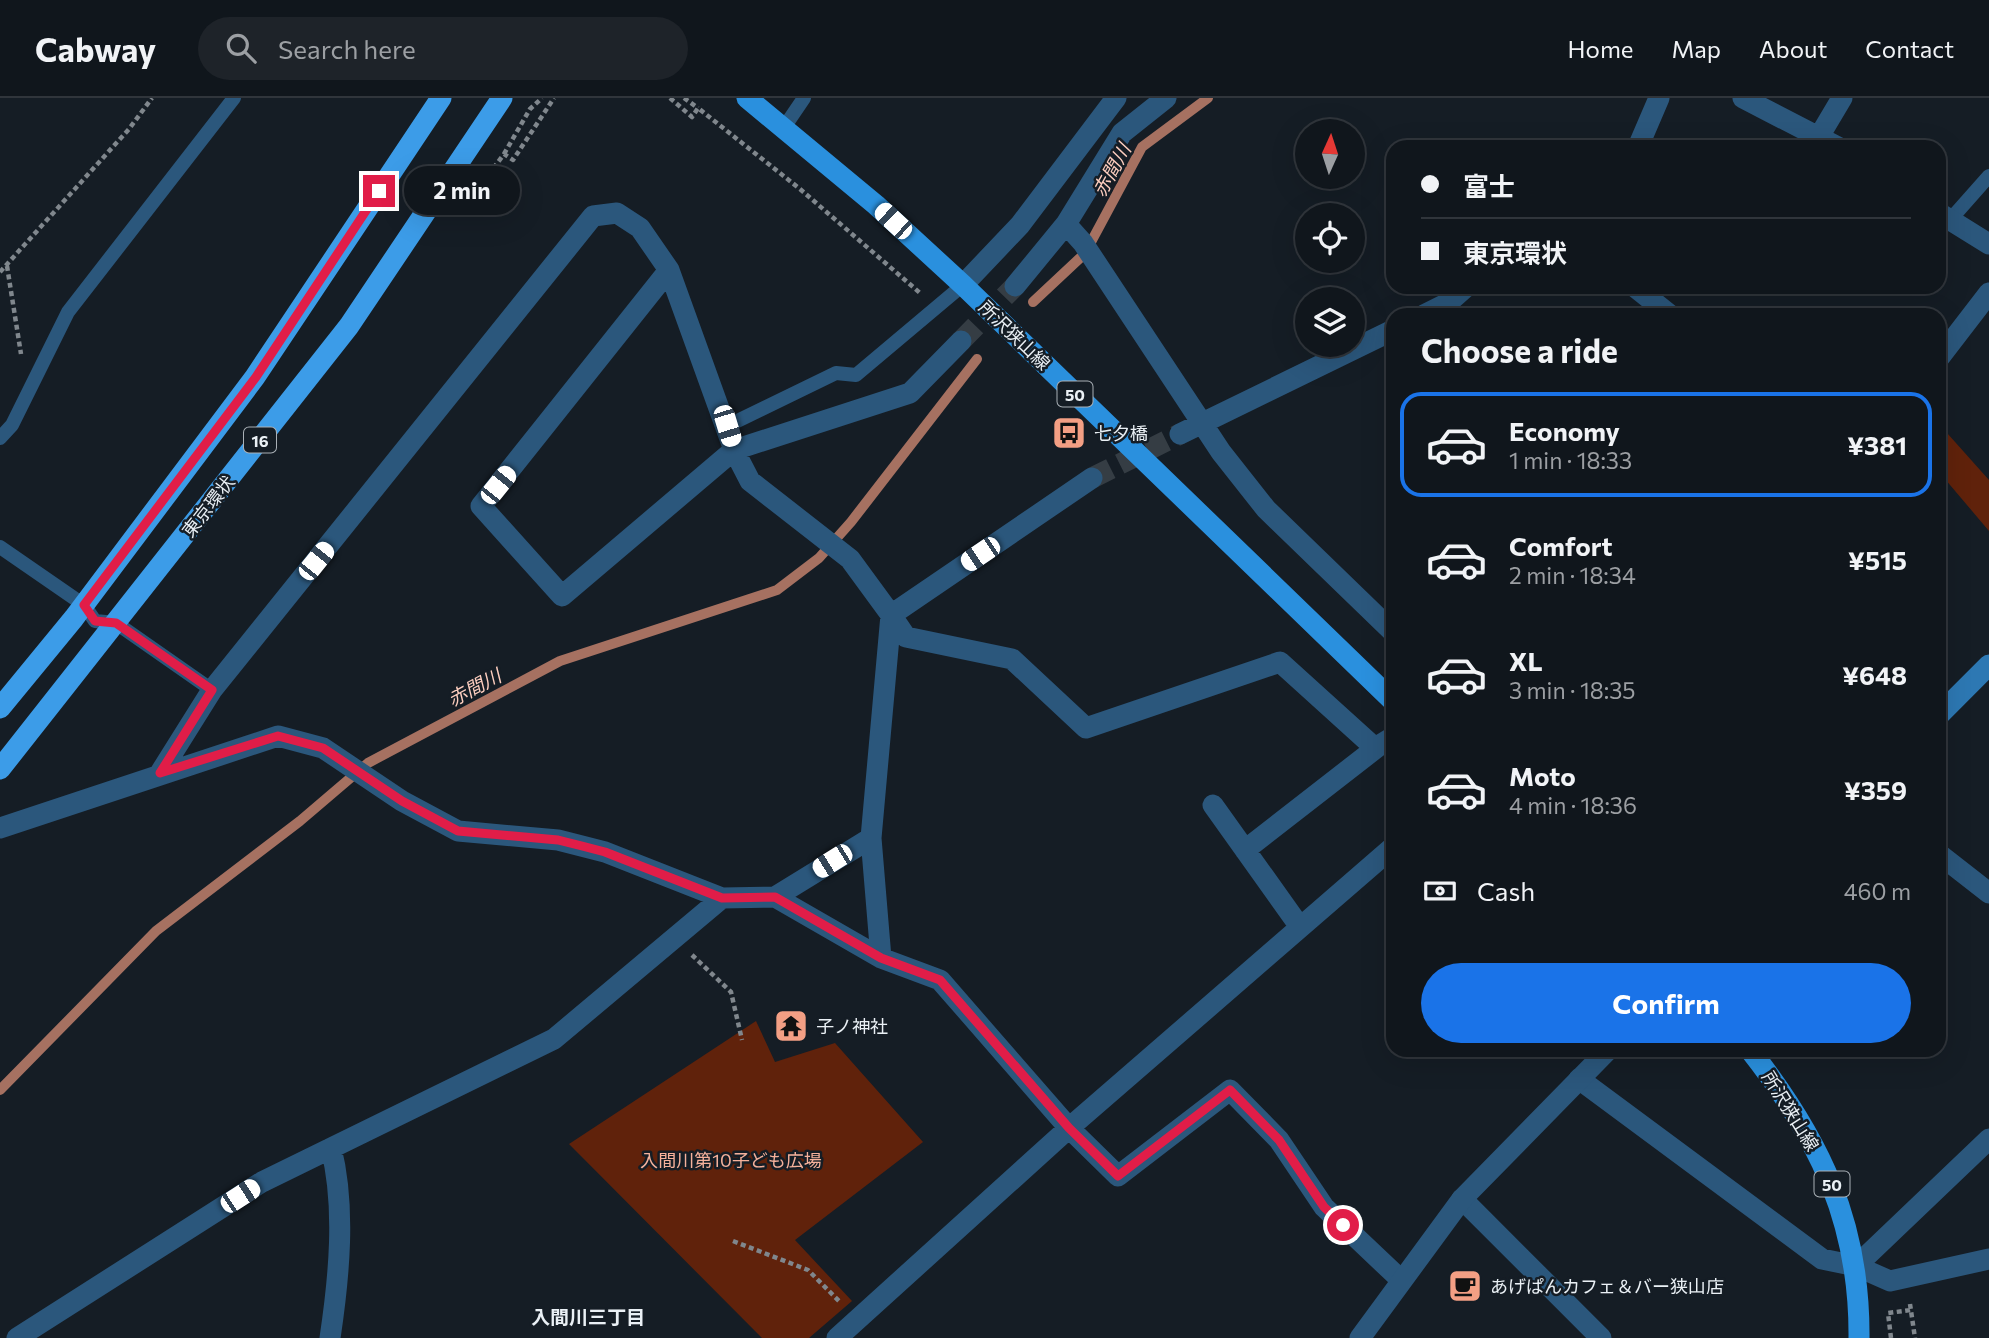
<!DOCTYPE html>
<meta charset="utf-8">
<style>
body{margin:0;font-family:Commissioner,"Noto Sans JP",sans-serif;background:#1e2329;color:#f1f3f6;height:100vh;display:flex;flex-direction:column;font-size:26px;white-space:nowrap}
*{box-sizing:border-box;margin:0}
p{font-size:23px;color:#9c9fa3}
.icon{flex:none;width:38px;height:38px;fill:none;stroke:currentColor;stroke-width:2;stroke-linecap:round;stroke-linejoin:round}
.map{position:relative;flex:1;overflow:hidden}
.details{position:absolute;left:1386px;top:210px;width:560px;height:749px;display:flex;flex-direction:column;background:#10161c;border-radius:21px;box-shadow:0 7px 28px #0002,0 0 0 2px #30353b}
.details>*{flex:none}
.guide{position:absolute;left:1386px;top:42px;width:560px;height:154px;border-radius:21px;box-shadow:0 7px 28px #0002,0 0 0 2px #30353b;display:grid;align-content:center;height:154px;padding:0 35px;background:#10161c}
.needle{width:46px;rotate:3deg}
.controls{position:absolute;left:1295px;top:21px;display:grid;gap:14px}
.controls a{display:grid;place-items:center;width:70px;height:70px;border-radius:50%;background:#10161c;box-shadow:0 7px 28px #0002,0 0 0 2px #30353b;font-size:35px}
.end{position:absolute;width:32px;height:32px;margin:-16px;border:9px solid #e11d48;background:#fff;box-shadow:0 0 0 4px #fff}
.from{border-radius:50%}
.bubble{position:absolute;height:49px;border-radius:24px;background:#10161c;box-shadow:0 7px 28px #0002,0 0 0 2px #30353b;font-size:23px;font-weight:700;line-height:49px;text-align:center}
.car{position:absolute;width:21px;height:42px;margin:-21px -10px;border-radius:9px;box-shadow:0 0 5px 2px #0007;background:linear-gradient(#fff 24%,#345 0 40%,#fff 0 76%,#345 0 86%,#fff 0)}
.guide b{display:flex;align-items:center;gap:24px;height:66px;font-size:26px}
.guide b+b{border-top:2px solid #30353b}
.guide i{width:18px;height:18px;background:#f1f3f6}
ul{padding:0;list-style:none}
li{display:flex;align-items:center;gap:21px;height:105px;margin:0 14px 10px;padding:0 21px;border:4px solid transparent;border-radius:21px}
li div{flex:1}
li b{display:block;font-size:26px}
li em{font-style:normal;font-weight:700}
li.selected{border-color:#1a73e8}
li>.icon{width:63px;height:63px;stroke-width:1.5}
h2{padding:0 35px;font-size:32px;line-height:84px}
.pay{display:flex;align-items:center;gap:18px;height:77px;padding:0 35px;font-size:26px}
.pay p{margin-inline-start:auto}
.action{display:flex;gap:14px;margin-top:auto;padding:14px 35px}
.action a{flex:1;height:80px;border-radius:42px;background:#1a73e8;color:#fff;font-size:28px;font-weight:700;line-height:80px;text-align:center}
header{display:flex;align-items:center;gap:42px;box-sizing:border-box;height:98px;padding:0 35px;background:#10161c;border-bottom:2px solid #30353b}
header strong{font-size:33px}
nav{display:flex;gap:38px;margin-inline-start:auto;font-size:24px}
.search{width:490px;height:63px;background:#1e2329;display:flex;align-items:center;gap:18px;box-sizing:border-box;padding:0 24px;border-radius:38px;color:#9c9fa3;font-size:26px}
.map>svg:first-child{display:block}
</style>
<header>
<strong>Cabway</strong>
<div class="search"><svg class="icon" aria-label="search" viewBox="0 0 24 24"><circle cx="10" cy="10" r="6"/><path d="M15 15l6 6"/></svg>Search here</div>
<nav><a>Home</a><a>Map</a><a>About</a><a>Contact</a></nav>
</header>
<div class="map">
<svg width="1989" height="1240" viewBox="0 0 1989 1240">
<rect width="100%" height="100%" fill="#151d25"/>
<!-- green -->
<path fill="#60220b" d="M1939 326 1989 382V433L1939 374Z
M756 923 775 964 835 945 923 1044 795 1142 852 1203 809 1240H762L569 1046Z"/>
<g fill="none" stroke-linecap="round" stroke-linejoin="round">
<!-- stream -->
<path stroke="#a67161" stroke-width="10" d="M1090 146 1142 49 1208 0
M1033 204 1080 160
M0 992 156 833 300 723 368 665 560 563 777 492 819 460 851 424 977 261"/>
<!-- minor-tunnel -->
<path stroke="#353d44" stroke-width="21" stroke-dasharray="21 10" stroke-linecap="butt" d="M961 243 1015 188
M1092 380 1180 336"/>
<!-- path -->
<path stroke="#80878d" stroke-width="4.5" stroke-dasharray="5 3.5" stroke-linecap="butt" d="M670 0 692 19 698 10 800 91 920 195
M684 0 698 10
M504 56 530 11 542 0
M463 111 504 56 513 62 554 0
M7 168 21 256
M0 174 129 31 152 0
M692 857 731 894 742 942
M733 1143 808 1172 840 1204
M1910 1206 1915 1240
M1891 1240 1888 1215 1911 1212"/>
<!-- service -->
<path stroke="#2b577c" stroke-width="14" d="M785 28 804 0
M1950 122 1989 78
M727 328 836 275 856 277 963 187
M0 340 12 327 68 214 234 0
M0 449 84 507 95 523 116 525 212 592"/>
<!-- minor -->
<path stroke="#2b577c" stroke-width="21" d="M1743 0 1838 49
M1820 37 1842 0
M1638 49 1659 0
M1939 115 1989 146
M1066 126 1083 145 1221 354 1266 411 1393 534
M669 172 481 408 562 498 734 352 910 295 961 243
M1015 188 1066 126 1122 35 1166 0
M1635 189 1670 217
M1424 217 1448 205 1466 189
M1939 260 1989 195
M1180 336 1393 232
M1092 380 891 517 906 539 1012 561 1086 630 1280 564 1375 650 1393 639
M160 675 212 592 593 118 617 115 640 130 669 172 734 352 750 383 850 461 891 517 871 740 881 860
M1213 707 1300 829
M0 730 278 638 323 650 402 703 458 733 558 742 605 754 722 800 775 799 871 740
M1245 752 1380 647
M1939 756 1989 795
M775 799 881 860 940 882 1069 1030 1118 1078 1230 992 1279 1042 1324 1109 1401 1182
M1579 981 1822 1161 1856 1168 1890 1183 1989 1161
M1462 1101 1601 1240
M1856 1168 1989 1041
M17 1240 262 1084 554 941 722 800
M330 1240C339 1180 346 1109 331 1050
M837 1240 1069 1030 1393 749"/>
<!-- tertiary -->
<path stroke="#2b577c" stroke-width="21" d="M963 187 1020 127 1116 0
M1360 1240 1462 1101 1608 952"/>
<!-- secondary -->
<path stroke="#2d78b3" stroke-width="21" d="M1939 617 1989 567"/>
<!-- primary -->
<path stroke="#2a90de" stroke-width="21" d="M747 0 876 107 963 187 1393 603
M1750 952C1820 1041 1860 1125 1859 1240"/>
<!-- trunk -->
<path stroke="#3c9ce8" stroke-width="21" d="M0 610 74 520 255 279 441 0
M0 671 349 228 502 0"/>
</g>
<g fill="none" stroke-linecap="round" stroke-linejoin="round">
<!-- route -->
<path stroke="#e11d48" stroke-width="9" d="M379 93 256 279 84 507 95 523 116 525 212 592 160 675 278 638 323 650 402 703 458 733 558 742 582 748 605 754 722 800 775 799 881 860 940 882 1069 1030 1118 1078 1230 992 1279 1042 1324 1109 1343 1127"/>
</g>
<!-- icons -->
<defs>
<symbol id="bus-square" viewBox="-11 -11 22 22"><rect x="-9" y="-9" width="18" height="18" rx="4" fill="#f39f84" stroke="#151d25"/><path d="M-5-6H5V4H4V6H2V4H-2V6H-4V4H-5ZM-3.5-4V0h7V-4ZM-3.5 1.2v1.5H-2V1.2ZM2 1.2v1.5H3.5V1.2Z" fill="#111"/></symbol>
<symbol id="temple-square" viewBox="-11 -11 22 22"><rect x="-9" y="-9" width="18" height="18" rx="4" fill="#f39f84" stroke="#151d25"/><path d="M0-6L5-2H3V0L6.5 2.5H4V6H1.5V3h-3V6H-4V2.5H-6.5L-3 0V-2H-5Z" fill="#111"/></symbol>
<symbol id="cafe-square" viewBox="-11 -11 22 22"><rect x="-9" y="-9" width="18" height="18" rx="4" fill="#f39f84" stroke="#151d25"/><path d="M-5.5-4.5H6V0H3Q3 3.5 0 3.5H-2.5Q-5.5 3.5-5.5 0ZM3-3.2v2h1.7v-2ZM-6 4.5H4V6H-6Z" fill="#111"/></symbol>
</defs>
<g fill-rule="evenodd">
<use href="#bus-square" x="1050" y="316" width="38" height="38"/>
<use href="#temple-square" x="772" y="909" width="38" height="38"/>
<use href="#cafe-square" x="1446" y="1169" width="38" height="38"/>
</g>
<g text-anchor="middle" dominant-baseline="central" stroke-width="5" stroke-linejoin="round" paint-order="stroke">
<!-- shield labels -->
<g fill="#151d25" stroke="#aab1b7" stroke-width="2">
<rect x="1057.5" y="283.5" width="35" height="25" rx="5"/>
<rect x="244" y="329.5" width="32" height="25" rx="5"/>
<rect x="1814.5" y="1073.5" width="35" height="25" rx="5"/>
</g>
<g font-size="16" font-weight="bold" fill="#eaf0f5">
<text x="1075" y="296">50</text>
<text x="260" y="342">16</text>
<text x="1832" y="1086">50</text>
</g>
<!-- street labels -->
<g font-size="18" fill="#eaf0f5" stroke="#151d25">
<text transform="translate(1015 237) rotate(44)">所沢狭山線</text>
<text transform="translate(208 408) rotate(-52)">東京環状</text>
<text transform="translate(1791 1013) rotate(58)">所沢狭山線</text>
</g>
<!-- poi labels -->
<g font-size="18" fill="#eaf0f5" stroke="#151d25" text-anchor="start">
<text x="1094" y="335">七夕橋</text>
<text x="816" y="928">子ノ神社</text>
<text x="1490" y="1188">あげぱんカフェ＆バー狭山店</text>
</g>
<!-- park labels -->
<g font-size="18" fill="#f5b19b" stroke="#151d25">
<text x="731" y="1062">入間川第10子ども広場</text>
</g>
<!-- water labels -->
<g font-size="19" font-style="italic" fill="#fdcebf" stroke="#151d25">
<text transform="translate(1111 72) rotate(-61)">赤間川</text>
<text transform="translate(474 589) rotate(-28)">赤間川</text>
</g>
<!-- neighbourhood labels -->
<g font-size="19" font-weight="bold" fill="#eaf0f5" stroke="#151d25">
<text x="588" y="1218">入間川三丁目</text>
</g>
</g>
</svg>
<div class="controls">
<a><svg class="needle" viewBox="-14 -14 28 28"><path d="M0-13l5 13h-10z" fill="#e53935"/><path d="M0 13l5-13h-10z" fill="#9c9fa3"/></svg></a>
<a><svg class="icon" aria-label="locate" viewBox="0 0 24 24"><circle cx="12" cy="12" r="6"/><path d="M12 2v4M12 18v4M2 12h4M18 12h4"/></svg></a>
<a><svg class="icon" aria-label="layers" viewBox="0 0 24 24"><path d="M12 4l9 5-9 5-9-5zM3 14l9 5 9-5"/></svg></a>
</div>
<i class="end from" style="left:1343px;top:1127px"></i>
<i class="end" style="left:379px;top:93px"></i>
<div class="bubble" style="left:404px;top:68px;width:116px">2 min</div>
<i class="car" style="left:893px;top:123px;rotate:313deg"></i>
<i class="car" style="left:727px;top:328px;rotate:163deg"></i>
<i class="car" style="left:498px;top:387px;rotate:39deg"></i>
<i class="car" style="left:980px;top:456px;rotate:236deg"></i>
<i class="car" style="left:316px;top:463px;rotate:39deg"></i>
<i class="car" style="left:832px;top:763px;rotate:238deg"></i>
<i class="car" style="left:240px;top:1098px;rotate:57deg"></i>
<div class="guide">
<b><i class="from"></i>富士</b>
<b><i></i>東京環状</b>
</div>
<section class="details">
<h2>Choose a ride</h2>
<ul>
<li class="selected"><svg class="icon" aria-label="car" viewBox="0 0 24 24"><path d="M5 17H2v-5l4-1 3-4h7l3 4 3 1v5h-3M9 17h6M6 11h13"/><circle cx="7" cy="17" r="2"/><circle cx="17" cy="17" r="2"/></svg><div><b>Economy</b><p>1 min · 18:33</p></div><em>¥381</em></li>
<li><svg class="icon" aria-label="car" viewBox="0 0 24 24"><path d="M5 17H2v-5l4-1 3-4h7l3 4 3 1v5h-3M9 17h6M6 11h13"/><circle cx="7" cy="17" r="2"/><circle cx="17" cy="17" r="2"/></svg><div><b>Comfort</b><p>2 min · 18:34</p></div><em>¥515</em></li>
<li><svg class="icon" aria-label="car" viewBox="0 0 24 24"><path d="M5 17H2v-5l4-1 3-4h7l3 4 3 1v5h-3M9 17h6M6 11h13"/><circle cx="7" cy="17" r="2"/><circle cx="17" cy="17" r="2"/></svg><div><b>XL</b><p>3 min · 18:35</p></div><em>¥648</em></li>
<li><svg class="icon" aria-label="car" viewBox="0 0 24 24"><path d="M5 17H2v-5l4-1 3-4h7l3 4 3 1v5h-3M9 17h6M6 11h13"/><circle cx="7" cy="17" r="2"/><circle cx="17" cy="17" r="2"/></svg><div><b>Moto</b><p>4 min · 18:36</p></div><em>¥359</em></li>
</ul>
<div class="pay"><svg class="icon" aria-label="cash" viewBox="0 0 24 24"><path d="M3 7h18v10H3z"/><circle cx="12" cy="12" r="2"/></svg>Cash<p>460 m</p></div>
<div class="action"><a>Confirm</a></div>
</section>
</div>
